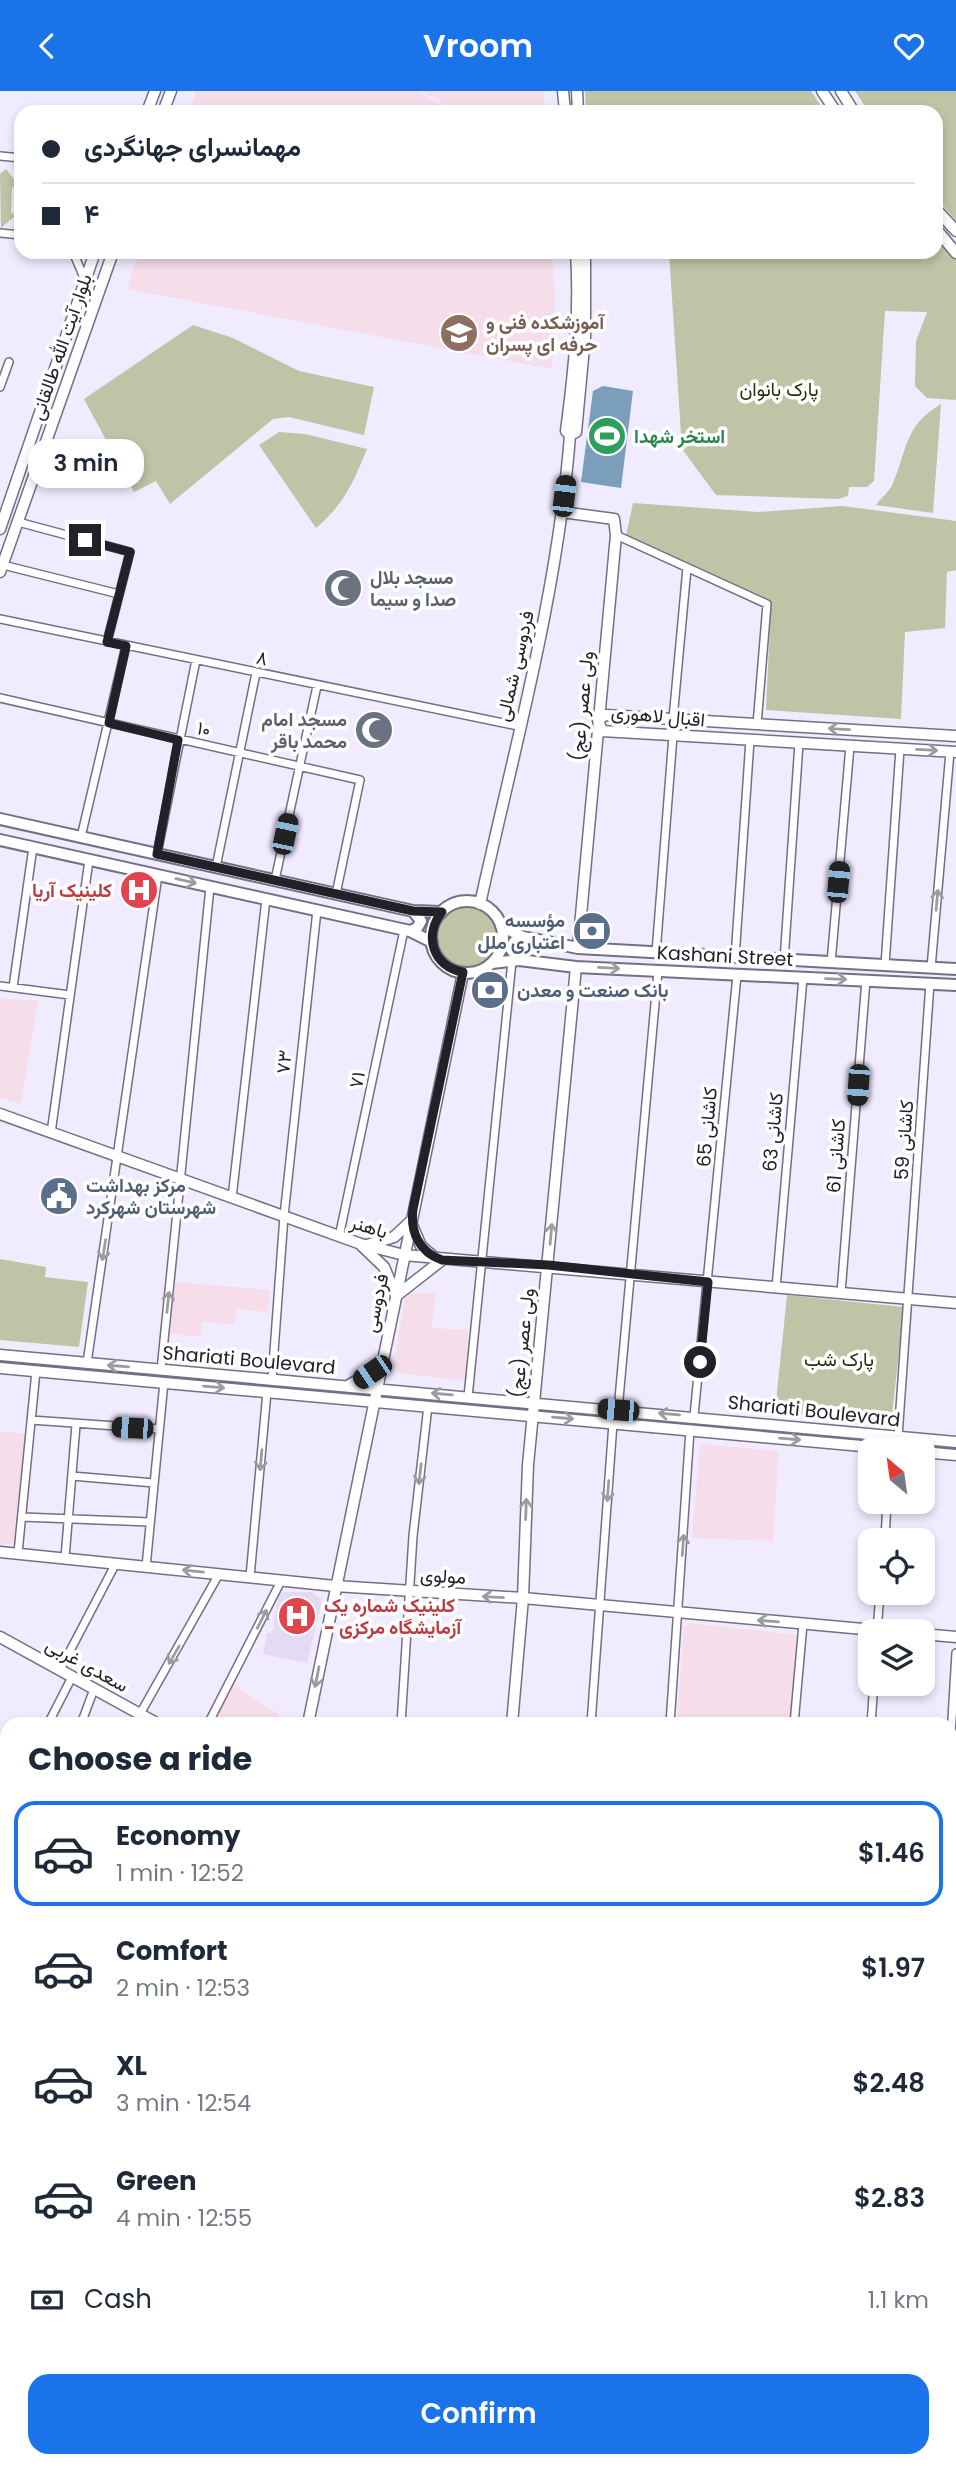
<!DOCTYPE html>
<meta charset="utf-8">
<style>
body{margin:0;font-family:Poppins,Vazirmatn,sans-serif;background:#f2f2f3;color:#1f2937;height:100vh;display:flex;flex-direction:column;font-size:26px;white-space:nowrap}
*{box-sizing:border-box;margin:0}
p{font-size:23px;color:#747a83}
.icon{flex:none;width:38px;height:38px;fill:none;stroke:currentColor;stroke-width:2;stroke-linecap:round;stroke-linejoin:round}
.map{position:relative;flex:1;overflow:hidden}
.panel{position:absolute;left:0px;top:1626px;width:957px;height:751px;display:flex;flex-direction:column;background:#fff;border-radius:21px 21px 0 0;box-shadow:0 4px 10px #0003}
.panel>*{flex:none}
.banner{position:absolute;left:14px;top:14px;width:929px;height:154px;border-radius:21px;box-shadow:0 4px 10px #0003;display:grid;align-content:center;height:154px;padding:0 28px;background:#fff}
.needle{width:46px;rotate:331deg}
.controls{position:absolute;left:858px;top:1346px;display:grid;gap:14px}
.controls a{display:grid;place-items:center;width:77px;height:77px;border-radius:14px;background:#fff;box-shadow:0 4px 10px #0003;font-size:35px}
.end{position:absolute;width:32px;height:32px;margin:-16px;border:9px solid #232029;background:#fff;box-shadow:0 0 0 4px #fff}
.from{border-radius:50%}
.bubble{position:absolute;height:49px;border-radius:21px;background:#fff;box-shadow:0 4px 10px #0003;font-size:23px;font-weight:600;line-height:49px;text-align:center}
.car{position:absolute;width:21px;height:42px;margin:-21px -10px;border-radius:9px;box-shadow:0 0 5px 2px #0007;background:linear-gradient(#222 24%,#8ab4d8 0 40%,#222 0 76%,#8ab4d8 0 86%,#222 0)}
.banner b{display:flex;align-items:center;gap:24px;height:66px;font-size:26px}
.banner b+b{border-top:2px solid #e0e1e3}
.banner i{width:18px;height:18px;background:#1f2937}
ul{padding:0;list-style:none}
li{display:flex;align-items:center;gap:21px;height:105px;margin:0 14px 10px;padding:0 14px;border:4px solid transparent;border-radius:21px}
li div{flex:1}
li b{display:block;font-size:26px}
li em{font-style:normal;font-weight:600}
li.selected{border-color:#1a73e8}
li>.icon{width:63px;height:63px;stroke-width:1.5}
h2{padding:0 28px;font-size:32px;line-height:84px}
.pay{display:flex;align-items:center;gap:18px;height:77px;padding:0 28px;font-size:26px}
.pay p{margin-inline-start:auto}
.primary-button{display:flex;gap:14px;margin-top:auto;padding:14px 28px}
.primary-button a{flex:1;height:80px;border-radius:21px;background:#1a73e8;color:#fff;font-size:28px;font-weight:600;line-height:80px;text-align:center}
header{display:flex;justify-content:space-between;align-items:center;height:91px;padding:0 28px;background:#1a73e8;color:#fff;font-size:32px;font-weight:600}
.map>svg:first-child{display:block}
</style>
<header><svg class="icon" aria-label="back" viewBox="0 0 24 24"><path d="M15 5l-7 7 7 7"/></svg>Vroom<svg class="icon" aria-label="heart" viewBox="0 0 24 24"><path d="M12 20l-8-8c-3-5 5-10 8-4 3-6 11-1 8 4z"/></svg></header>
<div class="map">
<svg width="956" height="2375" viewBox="0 0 956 2375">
<rect width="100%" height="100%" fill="#f1ebff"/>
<!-- built -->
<path fill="#e3dbf4" d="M283 1501H312L322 1509 307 1572 263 1563 267 1542H272L279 1503Z"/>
<!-- education -->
<path fill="#f5dde9" d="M196 0H418L453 21H188Z
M422 0H544L545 21H457Z
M139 161H552L555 207 552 278 127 198Z
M0 907 38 910 21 1013 0 1006Z
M175 1191 270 1199 268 1221 237 1218 234 1234 202 1230 200 1246 170 1242Z
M406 1202H436L431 1237 468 1239 466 1290 398 1282 394 1270Z
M0 1340 26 1343 16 1454 0 1452Z
M700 1353 779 1360 773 1450 692 1447Z
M690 1532 797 1544 789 1633 677 1627 684 1536Z
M233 1593 278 1623 275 1633H212Z"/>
<!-- green -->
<path fill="#c0c3a5" d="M585 0H811L825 21H635V16H586Z
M855 0H956V130L936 106V21H869Z
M6 78 17 92 12 97 11 121 15 125 1 137 0 83Z
M936 143 956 165V309L927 307 915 295 916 250 927 221 885 220 874 390 867 396H849L848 405 838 408 716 404 682 358 669 161H936Z
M193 234 233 247 299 280 374 296 364 344 289 326 273 328 170 413 156 390 134 401 84 308Z
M941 313 933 422 876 414C881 407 890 400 893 392 908 357 904 335 941 313Z
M279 341 305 343 367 358C353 392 344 413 316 437L259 354Z
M633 412 758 421 843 415 956 430V479L947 481 945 537 905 541 901 628 766 619 771 512 626 445Z
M436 846a31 31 0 1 1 62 0a31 31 0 1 1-62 0Z
M0 1168 46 1176 45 1186 88 1191 79 1256 0 1249Z
M787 1204 904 1216 891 1333 775 1321Z"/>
<!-- water -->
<path fill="#7b9ebb" d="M603 295 633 300 621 397 581 391 593 300Z"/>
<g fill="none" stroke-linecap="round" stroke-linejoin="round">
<defs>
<path id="street" d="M0 65 21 67
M0 142 21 144
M73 161 85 189
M0 296 9 271
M18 431 130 461 107 551
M616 444 767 513 757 634
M3 474 119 503
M0 528 518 635
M0 607 360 689 336 803
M673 628 687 477
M81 746 126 555
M157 763 196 569
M216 776 256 582
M275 789 317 595
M656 862 673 645
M735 867 750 649
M784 870 799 652
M831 872 850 655
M885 874 900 658
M931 877 950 661
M0 895 70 904
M13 896 33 756
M51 1042 89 769
M232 1107 266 808
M339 1146 404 839
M776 1197 803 887
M841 1202 866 889
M87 1272 158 784
M161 1279 210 796
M272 1288 284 1125 317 819
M468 1306 512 870
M618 1319 658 880
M694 1325 737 884
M31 1329 159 1338
M898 1346 930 892
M72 1385 154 1392
M22 1426 150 1431
M885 1449 887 1410
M18 1462 36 1280
M65 1467 76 1334
M146 1476 164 1291
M250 1486 267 1301
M877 1540 880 1502
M60 1579 116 1472
M140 1623 219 1483
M48 1633 72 1586
M81 1633 94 1598
M208 1633 281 1490
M401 1633 413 1445 428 1315
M591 1633 613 1332
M670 1633 690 1339
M794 1633 803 1533
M871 1633 874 1592
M950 1661 956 1562
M0 1701 7 1688
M950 1950 956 1949
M950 1963 956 1962
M0 1999 7 1971
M0 2218 7 2224
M950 2234 956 2235
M0 2274 7 2266
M328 2370 355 2375
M890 2370 891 2375
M214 2375 215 2370
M285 2375 286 2370
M661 2375 663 2370
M748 2375 750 2370"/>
<path id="secondary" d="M563 0 565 21
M577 0 578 21
M822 0 836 21
M841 0 854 21
M147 21 155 0
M163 21 171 0
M936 118 956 140
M936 138 956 162
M570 344 576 341 585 246V161
M562 421 614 428 616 444 578 857
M0 438 95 161
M0 481 113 161
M956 645 605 624 598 629 602 640 956 661
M480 813C514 658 558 502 570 344L566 340C574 280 580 221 576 161
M0 1023 361 1153 404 1164 956 1212
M412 1134 421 1155 434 1166
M367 1154 394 1146 411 1130
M362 1155 384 1176 395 1202
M396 1205 442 1169
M0 1264 956 1351
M0 1277 895 1358
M349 1294 372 1281 382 1271
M922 1361 956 1364
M0 1461 335 1495 523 1507 885 1540
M922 1543 956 1546
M0 1546 158 1633
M308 1633 463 882
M512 1633 523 1507 528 1374 576 876
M950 1758H956
M0 2092H7
M950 2118H956
M133 2370 134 2375
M124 2375 126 2370
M432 2375V2370"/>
<path id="primary" d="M0 728 413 820 442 821
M0 749 410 840 432 851
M431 846a36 36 0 1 1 72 0a36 36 0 1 1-72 0Z
M501 835 523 846 578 857 956 878
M410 840 417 837 421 830 413 820
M519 869 511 858 514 851 523 846
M492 872 519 869 576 876 956 894"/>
</defs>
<!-- street casing -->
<use href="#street" stroke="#756e84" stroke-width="10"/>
<!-- secondary casing -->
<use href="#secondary" stroke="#756e84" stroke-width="13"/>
<!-- primary casing -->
<use href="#primary" stroke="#756e84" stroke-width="14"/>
<!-- street -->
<use href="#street" stroke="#fff" stroke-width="7"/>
<!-- secondary -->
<use href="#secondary" stroke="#fff" stroke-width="10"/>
<!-- primary -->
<use href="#primary" stroke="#fff" stroke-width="10"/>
</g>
<!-- one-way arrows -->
<defs><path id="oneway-shaft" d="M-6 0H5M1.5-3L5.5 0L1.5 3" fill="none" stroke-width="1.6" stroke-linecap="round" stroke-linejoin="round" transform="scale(1.75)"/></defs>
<g stroke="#9c9b9f">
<use href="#oneway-shaft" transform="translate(839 638) rotate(-177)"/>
<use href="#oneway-shaft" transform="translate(927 659) rotate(3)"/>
<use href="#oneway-shaft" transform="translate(186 790) rotate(13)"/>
<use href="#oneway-shaft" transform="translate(937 809) rotate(-85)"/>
<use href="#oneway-shaft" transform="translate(609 877) rotate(3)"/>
<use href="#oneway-shaft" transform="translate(836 888) rotate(2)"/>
<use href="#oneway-shaft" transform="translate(551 1143) rotate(-85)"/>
<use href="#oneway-shaft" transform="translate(104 1159) rotate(99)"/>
<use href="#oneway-shaft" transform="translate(168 1211) rotate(-84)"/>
<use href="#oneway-shaft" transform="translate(118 1275) rotate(-175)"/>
<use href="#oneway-shaft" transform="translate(214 1296) rotate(5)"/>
<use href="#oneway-shaft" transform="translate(442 1303) rotate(-175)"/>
<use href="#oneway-shaft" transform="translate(669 1323) rotate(-175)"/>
<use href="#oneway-shaft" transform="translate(563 1327) rotate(5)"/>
<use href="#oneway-shaft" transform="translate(790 1348) rotate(5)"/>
<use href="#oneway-shaft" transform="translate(261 1369) rotate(95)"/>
<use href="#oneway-shaft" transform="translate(420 1383) rotate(96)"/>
<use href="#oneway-shaft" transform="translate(608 1400) rotate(94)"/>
<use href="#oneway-shaft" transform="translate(526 1418) rotate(-88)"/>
<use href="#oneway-shaft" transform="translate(683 1454) rotate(-86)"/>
<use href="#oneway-shaft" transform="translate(193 1480) rotate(-174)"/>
<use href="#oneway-shaft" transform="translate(493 1506) rotate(-177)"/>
<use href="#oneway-shaft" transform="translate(262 1528) rotate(-63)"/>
<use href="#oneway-shaft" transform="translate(768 1530) rotate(-175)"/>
<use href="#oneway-shaft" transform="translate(174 1564) rotate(120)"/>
<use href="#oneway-shaft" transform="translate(317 1586) rotate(101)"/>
</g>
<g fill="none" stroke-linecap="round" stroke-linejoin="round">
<!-- route -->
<path stroke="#232029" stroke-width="9" d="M85 449 130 461 107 551 126 555 109 632 178 649 157 763 413 820 442 821C423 844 433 876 463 881L413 1118C410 1141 419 1161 442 1169L548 1174 708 1191 700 1271"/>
</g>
<!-- icons -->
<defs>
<symbol id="university-disc" viewBox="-11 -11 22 22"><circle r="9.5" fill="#8d6e63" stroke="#fff"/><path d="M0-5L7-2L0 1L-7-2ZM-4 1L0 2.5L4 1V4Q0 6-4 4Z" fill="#fff"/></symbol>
<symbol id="stadium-disc" viewBox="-11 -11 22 22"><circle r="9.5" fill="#2e9e5b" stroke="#fff"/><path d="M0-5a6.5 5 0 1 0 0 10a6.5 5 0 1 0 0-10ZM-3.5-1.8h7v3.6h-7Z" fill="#fff"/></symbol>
<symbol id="mosque-disc" viewBox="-11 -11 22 22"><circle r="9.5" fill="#6b7280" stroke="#fff"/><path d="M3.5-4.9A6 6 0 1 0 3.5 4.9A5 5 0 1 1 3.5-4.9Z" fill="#fff"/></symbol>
<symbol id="hospital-disc" viewBox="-11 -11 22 22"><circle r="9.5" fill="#e0444e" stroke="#fff"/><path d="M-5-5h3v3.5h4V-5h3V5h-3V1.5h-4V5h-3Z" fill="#fff"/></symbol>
<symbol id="bank-disc" viewBox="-11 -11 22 22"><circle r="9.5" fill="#5c6f8a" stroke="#fff"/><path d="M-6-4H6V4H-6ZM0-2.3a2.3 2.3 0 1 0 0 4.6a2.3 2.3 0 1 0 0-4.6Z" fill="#fff"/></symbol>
<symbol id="civic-disc" viewBox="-11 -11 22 22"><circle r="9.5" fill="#5c6f8a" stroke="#fff"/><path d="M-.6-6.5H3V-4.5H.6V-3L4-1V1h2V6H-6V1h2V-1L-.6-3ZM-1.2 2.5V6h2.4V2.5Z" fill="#fff"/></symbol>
</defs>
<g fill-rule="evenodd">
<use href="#university-disc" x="437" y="220" width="44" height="44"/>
<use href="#stadium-disc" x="585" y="323" width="44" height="44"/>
<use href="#mosque-disc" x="321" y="475" width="44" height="44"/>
<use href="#mosque-disc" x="352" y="617" width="44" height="44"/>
<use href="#hospital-disc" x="117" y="777" width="44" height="44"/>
<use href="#bank-disc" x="570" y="818" width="44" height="44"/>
<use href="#bank-disc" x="468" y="877" width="44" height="44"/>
<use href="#civic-disc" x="37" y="1083" width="44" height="44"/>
<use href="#hospital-disc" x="275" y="1503" width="44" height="44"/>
</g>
<g text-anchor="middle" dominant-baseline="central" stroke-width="7" stroke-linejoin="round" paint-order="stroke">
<!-- education labels -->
<g font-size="19" font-weight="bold" fill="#785e54" stroke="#fff" text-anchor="start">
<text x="486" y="231">آموزشکده فنی و<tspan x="486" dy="22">حرفه ای پسران</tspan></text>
</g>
<!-- street labels -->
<g font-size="19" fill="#232029" stroke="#fff">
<text transform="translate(61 256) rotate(-71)">بلوار آیت الله طالقانی</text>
<text transform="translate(262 567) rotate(12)">۸</text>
<text transform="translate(515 575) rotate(-77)">فردوسی شمالی</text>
<text transform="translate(582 615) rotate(-85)">ولی عصر (عج)</text>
<text transform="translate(658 625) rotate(5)">اقبال لاهوری</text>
<text transform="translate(204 638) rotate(13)">۱۰</text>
<text transform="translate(725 865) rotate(3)">Kashani Street</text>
<text transform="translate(284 971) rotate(-84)">۷۳</text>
<text transform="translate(357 989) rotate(-78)">۷۱</text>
<text transform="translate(707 1036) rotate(-85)">کاشانی 65</text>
<text transform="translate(773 1041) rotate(-85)">کاشانی 63</text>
<text transform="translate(904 1049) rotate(-86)">کاشانی 59</text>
<text transform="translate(836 1065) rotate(-86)">کاشانی 61</text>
<text transform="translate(369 1136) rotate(17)">باهنر</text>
<text transform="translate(376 1212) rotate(-78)">فردوسی</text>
<text transform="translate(522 1252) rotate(-84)">ولی عصر (عج)</text>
<text transform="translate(249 1269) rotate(5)">Shariati Boulevard</text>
<text transform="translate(814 1320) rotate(6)">Shariati Boulevard</text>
<text transform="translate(443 1485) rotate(3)">مولوی</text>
<text transform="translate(87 1574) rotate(29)">سعدی غربی</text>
</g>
<!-- park labels -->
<g font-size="19" fill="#2a2c09" stroke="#fff">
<text x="779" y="298">پارک بانوان</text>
<text x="839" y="1268">پارک شب</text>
</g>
<!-- leisure labels -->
<g font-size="19" font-weight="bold" fill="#27864d" stroke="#fff" text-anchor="start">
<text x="634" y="345">استخر شهدا</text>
</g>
<!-- worship labels -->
<g font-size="19" font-weight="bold" fill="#5b616d" stroke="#fff" text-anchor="start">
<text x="370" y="486">مسجد بلال<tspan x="370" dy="22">صدا و سیما</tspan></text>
<text x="347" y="628" text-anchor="end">مسجد امام<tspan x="347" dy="22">محمد باقر</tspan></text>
</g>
<!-- health labels -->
<g font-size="19" font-weight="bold" fill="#be3a42" stroke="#fff" text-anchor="end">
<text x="112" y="799">کلینیک آریا</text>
<text x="324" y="1514" text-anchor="start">کلینیک شماره یک<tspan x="324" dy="22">- آزمایشگاه مرکزی</tspan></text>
</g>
<!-- service labels -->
<g font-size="19" font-weight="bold" fill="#4e5e75" stroke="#fff" text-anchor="start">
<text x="565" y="829" text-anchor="end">مؤسسه<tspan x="565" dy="22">اعتباری ملل</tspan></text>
<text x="517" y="899">بانک صنعت و معدن</text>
<text x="86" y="1094">مرکز بهداشت<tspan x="86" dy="22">شهرستان شهرکرد</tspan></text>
</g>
</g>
</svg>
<div class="controls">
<a><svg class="needle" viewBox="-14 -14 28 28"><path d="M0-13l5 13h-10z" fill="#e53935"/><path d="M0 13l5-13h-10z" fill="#747a83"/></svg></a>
<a><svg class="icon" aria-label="locate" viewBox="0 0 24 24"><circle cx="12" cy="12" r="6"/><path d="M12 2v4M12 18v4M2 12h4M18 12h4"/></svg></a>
<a><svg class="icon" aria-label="layers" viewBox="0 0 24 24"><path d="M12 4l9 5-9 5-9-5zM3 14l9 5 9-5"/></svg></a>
</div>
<i class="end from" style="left:700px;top:1271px"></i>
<i class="end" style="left:85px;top:449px"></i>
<div class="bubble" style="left:28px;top:348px;width:116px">3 min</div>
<i class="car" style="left:564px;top:405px;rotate:7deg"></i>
<i class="car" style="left:285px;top:743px;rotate:12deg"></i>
<i class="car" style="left:838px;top:791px;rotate:5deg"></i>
<i class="car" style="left:858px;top:994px;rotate:184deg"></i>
<i class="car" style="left:372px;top:1281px;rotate:236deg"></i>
<i class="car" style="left:618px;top:1319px;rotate:275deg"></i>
<i class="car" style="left:132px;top:1337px;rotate:273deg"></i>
<div class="banner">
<b><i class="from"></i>مهمانسرای جهانگردی</b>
<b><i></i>۴</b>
</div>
<section class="panel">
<h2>Choose a ride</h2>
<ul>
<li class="selected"><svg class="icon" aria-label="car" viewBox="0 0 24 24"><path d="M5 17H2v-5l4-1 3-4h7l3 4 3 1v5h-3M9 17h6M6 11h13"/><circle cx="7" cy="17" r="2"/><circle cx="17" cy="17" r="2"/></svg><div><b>Economy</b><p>1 min · 12:52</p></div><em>$1.46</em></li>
<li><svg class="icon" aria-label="car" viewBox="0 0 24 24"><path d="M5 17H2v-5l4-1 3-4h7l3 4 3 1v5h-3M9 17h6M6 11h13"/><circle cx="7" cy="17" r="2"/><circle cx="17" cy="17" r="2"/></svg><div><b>Comfort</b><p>2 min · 12:53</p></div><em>$1.97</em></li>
<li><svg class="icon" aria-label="car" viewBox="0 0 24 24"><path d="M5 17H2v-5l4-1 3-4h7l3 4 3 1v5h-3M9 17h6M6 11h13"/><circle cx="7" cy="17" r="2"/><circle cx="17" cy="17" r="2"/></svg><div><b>XL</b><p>3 min · 12:54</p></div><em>$2.48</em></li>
<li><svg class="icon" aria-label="car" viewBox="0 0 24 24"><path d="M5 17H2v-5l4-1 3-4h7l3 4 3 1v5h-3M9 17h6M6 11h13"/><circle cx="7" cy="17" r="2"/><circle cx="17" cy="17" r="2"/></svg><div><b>Green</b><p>4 min · 12:55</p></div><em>$2.83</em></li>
</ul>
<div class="pay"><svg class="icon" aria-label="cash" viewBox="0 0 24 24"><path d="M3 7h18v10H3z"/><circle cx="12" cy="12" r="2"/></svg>Cash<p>1.1 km</p></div>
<div class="primary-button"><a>Confirm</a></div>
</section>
</div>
